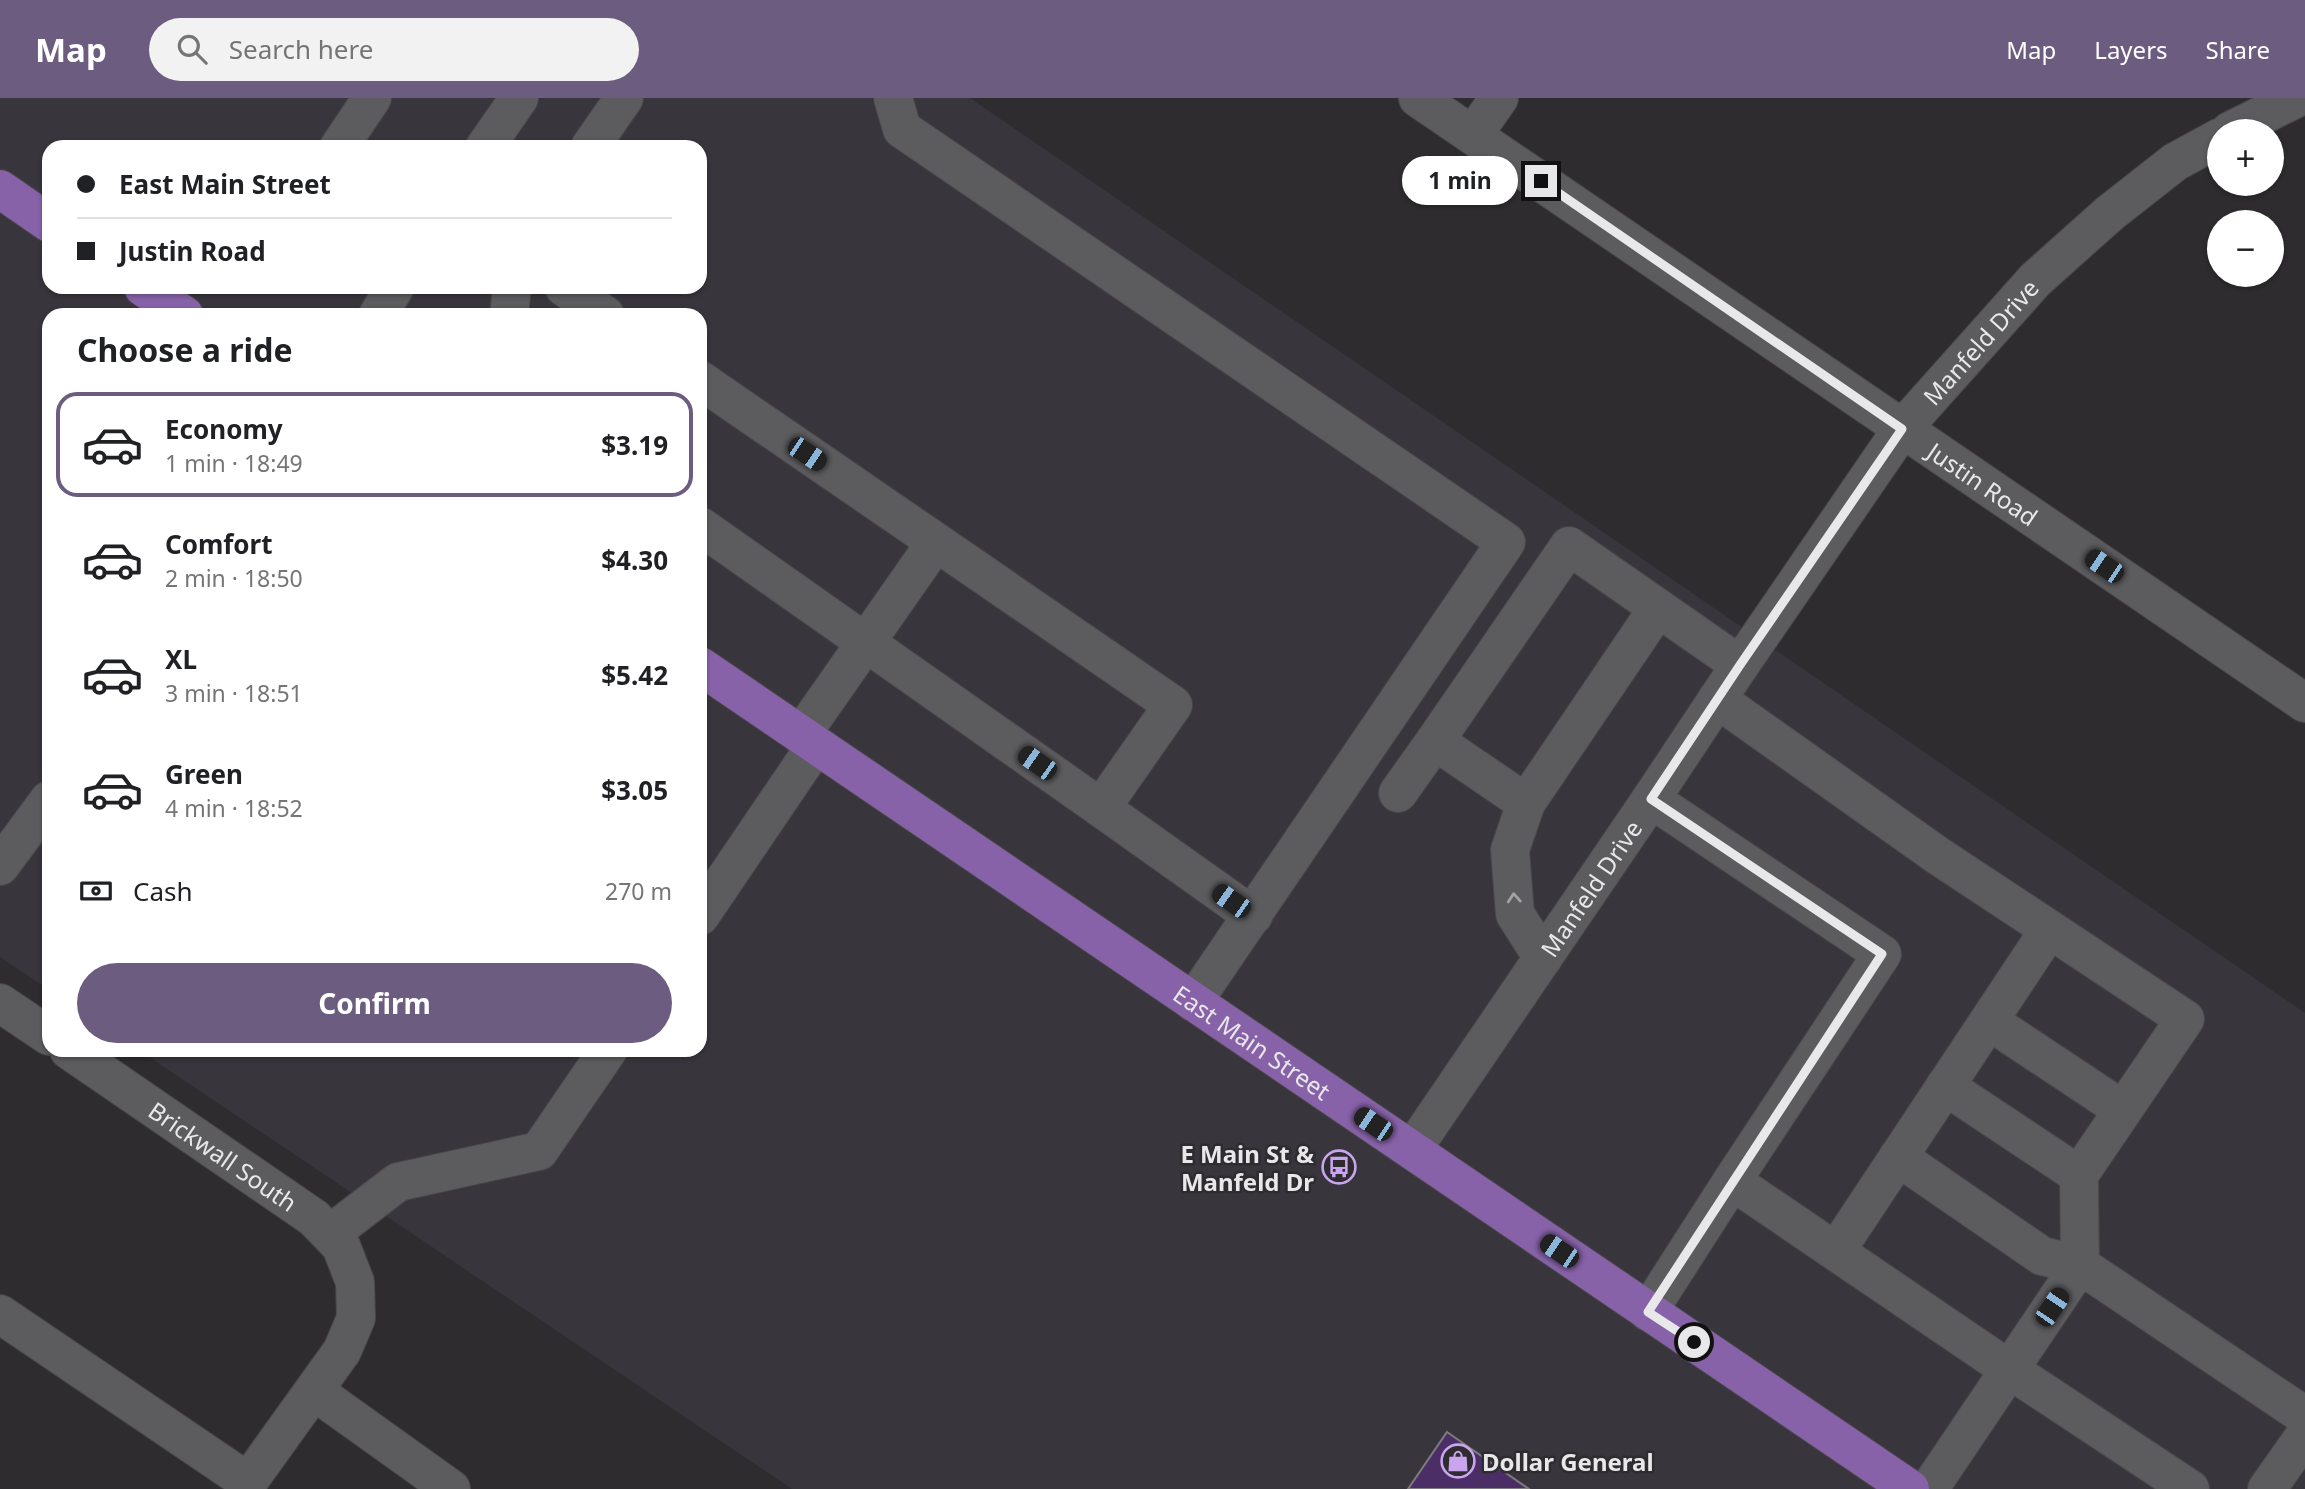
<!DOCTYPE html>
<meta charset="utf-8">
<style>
body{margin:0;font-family:"Noto Sans",sans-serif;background:#f2f2f2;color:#202124;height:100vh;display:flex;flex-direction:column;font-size:26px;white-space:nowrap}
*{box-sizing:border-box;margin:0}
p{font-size:23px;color:#757577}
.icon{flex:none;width:38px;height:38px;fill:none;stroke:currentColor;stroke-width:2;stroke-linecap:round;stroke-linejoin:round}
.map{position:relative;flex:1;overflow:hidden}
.sheet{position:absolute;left:42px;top:210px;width:665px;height:749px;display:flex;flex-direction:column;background:#fff;border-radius:21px;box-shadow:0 2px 5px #0004}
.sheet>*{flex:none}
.banner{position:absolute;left:42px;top:42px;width:665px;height:154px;border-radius:21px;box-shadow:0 2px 5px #0004;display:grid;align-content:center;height:154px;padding:0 35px;background:#fff}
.tools{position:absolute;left:2207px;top:21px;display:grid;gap:14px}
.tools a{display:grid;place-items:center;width:77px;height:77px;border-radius:50%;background:#fff;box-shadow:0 2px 5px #0004;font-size:35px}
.end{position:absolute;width:32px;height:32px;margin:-16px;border:9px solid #e8e7e9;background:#111;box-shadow:0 0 0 4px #111}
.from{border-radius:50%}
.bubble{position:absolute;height:49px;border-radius:24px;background:#fff;box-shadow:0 2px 5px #0004;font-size:23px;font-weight:700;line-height:49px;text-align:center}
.car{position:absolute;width:21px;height:42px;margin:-21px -10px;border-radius:9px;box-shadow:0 0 5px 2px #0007;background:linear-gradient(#222 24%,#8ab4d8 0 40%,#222 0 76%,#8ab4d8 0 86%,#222 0)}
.banner b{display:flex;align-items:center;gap:24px;height:66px;font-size:26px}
.banner b+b{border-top:2px solid #e0e0e0}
.banner i{width:18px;height:18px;background:#202124}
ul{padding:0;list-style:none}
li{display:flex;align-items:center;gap:21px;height:105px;margin:0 14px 10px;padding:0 21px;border:4px solid transparent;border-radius:21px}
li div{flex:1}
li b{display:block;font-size:26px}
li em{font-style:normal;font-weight:700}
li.current{border-color:#6c5c7f}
li>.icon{width:63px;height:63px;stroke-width:1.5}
h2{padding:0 35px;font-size:32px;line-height:84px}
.pay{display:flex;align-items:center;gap:18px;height:77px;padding:0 35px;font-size:26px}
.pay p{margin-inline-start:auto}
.primary-button{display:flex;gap:14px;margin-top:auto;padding:14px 35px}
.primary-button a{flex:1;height:80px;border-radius:42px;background:#6c5c7f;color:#fff;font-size:28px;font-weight:700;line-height:80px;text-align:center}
header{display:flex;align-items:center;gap:42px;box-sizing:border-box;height:98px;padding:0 35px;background:#6c5c7f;color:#fff}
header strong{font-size:33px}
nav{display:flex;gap:38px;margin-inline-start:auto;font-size:24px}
.search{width:490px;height:63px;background:#f2f2f2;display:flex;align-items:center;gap:18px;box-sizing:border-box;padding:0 24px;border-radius:38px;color:#757577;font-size:26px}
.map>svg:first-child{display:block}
</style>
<header>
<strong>Map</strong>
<div class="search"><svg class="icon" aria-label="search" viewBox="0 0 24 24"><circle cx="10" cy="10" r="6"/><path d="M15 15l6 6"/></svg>Search here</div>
<nav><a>Map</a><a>Layers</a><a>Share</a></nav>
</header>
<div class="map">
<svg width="2305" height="1391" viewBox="0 0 2305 1391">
<rect width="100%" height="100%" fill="#2e2c2f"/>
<!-- built -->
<path fill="#39353d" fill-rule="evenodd" d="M0 0H970L2305 915V1391H792L139 952H700V217H49V892L0 859ZM49 49H700V189H49Z"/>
<!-- building -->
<path fill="#4c2e67" stroke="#7d7b7e" stroke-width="2" d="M1447 1334 1529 1391H1408Z"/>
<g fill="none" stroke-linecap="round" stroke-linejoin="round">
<defs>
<g id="minor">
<path d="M893 0 902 31 1506 444 1193 904"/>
<path id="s1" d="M1418 0 2305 605"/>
<path d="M2230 33 2297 0"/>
<path d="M1473 37 1499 0"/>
<path d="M339 49 372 0"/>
<path d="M485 49 519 0"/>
<path d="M590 49 624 0"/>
<path d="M564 189 605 217"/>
<path d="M378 217 395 189"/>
<path d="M509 217 512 189"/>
<path d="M700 282 936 444 801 637"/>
<path d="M700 428 1101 710 1173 607 936 444"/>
<path d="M1717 601 1937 757 2185 921 2079 1077 2080 1167 2042 1158 1898 1059"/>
<path d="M1398 695 1435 643"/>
<path d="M1651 701 1882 856 1732 1083"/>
<path d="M1526 705 1435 643 1569 448 1740 567"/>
<path d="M1101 710 1253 818"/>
<path d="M0 768 49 702"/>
<path d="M700 818 816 647"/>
<path d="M1543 860 1515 816 1510 752 1526 705 1658 510"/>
<path d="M0 905 49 938"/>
<path d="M1989 923 2123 1012"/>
<path id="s2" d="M69 952 314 1120 341 1148 355 1184 356 1220 342 1253 243 1391"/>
<path d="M1945 988 2079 1077"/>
<path id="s3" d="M1412 1052 1651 701 1740 567 1902 331 2035 182 2110 115 2175 64 2219 40"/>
<path d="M330 1136 398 1084 539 1053 608 952"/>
<path d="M1836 1153 2049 832"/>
<path d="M1648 1214 1732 1083 2010 1272 2190 1391"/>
<path d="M0 1216 248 1384"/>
<path d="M314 1293 451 1391"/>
<path d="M1929 1391 2080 1167 2305 1318"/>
<path d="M2267 1391 2305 1337"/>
</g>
<g id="major">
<path d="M0 91 49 125"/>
<path d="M143 189 184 217"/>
<path id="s4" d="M700 568 1910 1391"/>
</g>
</defs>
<!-- minor casing -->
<use href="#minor" stroke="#484749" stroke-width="40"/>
<!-- major casing -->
<use href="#major" stroke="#484749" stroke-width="40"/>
<!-- minor -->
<use href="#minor" stroke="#5c5b5e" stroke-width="38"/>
<!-- major -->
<use href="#major" stroke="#8762a8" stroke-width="38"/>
</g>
<!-- one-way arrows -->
<defs><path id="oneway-chevron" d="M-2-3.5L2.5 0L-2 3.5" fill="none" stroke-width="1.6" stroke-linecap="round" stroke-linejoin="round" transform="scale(1.75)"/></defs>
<use stroke="#a2a1a4" href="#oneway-chevron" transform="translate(1514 800) rotate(-94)"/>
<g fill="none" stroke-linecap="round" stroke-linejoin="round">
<!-- route -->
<path stroke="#e8e7e9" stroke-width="9" d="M1541 83 1902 331 1740 567 1651 701 1882 856 1648 1214 1694 1244"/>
</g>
<!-- icons -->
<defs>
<symbol id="bus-ring" viewBox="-11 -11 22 22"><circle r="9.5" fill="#2e2c2f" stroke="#c9a5ee" stroke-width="1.5"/><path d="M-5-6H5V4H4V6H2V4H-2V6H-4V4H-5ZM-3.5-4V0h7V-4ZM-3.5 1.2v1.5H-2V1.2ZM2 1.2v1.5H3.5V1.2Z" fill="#c9a5ee"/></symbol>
<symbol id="shop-ring" viewBox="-11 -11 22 22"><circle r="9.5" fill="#2e2c2f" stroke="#c9a5ee" stroke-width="1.5"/><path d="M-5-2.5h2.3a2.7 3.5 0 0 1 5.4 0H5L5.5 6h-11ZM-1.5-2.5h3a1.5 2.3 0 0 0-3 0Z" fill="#c9a5ee"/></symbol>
</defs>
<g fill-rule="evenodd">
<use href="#bus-ring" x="1320" y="1050" width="38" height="38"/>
<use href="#shop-ring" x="1439" y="1344" width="38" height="38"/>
</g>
<g text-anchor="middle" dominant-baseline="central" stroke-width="5" stroke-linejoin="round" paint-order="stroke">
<!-- street labels -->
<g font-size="24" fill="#e8e7e9" stroke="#2e2c2f">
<text stroke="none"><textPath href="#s3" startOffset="989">Manfeld Drive</textPath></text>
<text stroke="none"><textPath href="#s1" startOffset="684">Justin Road</textPath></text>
<text stroke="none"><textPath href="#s3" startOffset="317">Manfeld Drive</textPath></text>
<text stroke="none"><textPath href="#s4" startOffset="668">East Main Street</textPath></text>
<text stroke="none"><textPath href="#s2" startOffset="187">Brickwall South</textPath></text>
</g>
<!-- poi labels -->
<g font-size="24" font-weight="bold" fill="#e8e7e9" stroke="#2e2c2f" text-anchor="end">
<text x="1314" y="1055">E Main St &amp;<tspan x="1314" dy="28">Manfeld Dr</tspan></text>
<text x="1482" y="1363" text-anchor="start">Dollar General</text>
</g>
</g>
</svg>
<div class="tools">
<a>+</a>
<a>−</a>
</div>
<i class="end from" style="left:1694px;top:1244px"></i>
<i class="end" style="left:1541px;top:83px"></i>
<div class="bubble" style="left:1402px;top:58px;width:116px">1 min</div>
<i class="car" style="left:807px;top:356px;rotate:124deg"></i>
<i class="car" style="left:2104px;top:468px;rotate:304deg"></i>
<i class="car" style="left:1037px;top:665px;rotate:305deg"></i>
<i class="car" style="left:1231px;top:803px;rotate:305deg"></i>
<i class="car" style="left:1373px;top:1026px;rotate:304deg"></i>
<i class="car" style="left:1559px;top:1153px;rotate:304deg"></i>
<i class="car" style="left:2052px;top:1209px;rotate:34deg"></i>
<div class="banner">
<b><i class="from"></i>East Main Street</b>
<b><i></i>Justin Road</b>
</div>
<section class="sheet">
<h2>Choose a ride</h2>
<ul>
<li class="current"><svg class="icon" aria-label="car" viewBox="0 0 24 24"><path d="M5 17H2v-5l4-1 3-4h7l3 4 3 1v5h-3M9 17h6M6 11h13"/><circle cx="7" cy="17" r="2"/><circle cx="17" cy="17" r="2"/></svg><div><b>Economy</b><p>1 min · 18:49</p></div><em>$3.19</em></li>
<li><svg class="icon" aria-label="car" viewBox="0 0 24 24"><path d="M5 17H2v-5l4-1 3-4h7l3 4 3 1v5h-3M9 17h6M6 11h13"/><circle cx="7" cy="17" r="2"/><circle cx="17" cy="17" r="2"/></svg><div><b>Comfort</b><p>2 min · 18:50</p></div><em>$4.30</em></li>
<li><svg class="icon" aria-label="car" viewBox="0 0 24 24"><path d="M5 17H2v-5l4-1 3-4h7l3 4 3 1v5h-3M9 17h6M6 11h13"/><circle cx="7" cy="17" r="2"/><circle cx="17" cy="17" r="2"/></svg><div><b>XL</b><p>3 min · 18:51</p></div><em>$5.42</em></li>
<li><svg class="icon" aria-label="car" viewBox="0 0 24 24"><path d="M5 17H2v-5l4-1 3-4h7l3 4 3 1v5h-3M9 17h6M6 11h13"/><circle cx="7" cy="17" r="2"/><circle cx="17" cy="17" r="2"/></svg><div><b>Green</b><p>4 min · 18:52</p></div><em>$3.05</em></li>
</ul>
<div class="pay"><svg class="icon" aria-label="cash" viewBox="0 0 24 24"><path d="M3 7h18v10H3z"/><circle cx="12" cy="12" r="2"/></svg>Cash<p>270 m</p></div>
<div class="primary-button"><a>Confirm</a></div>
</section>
</div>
